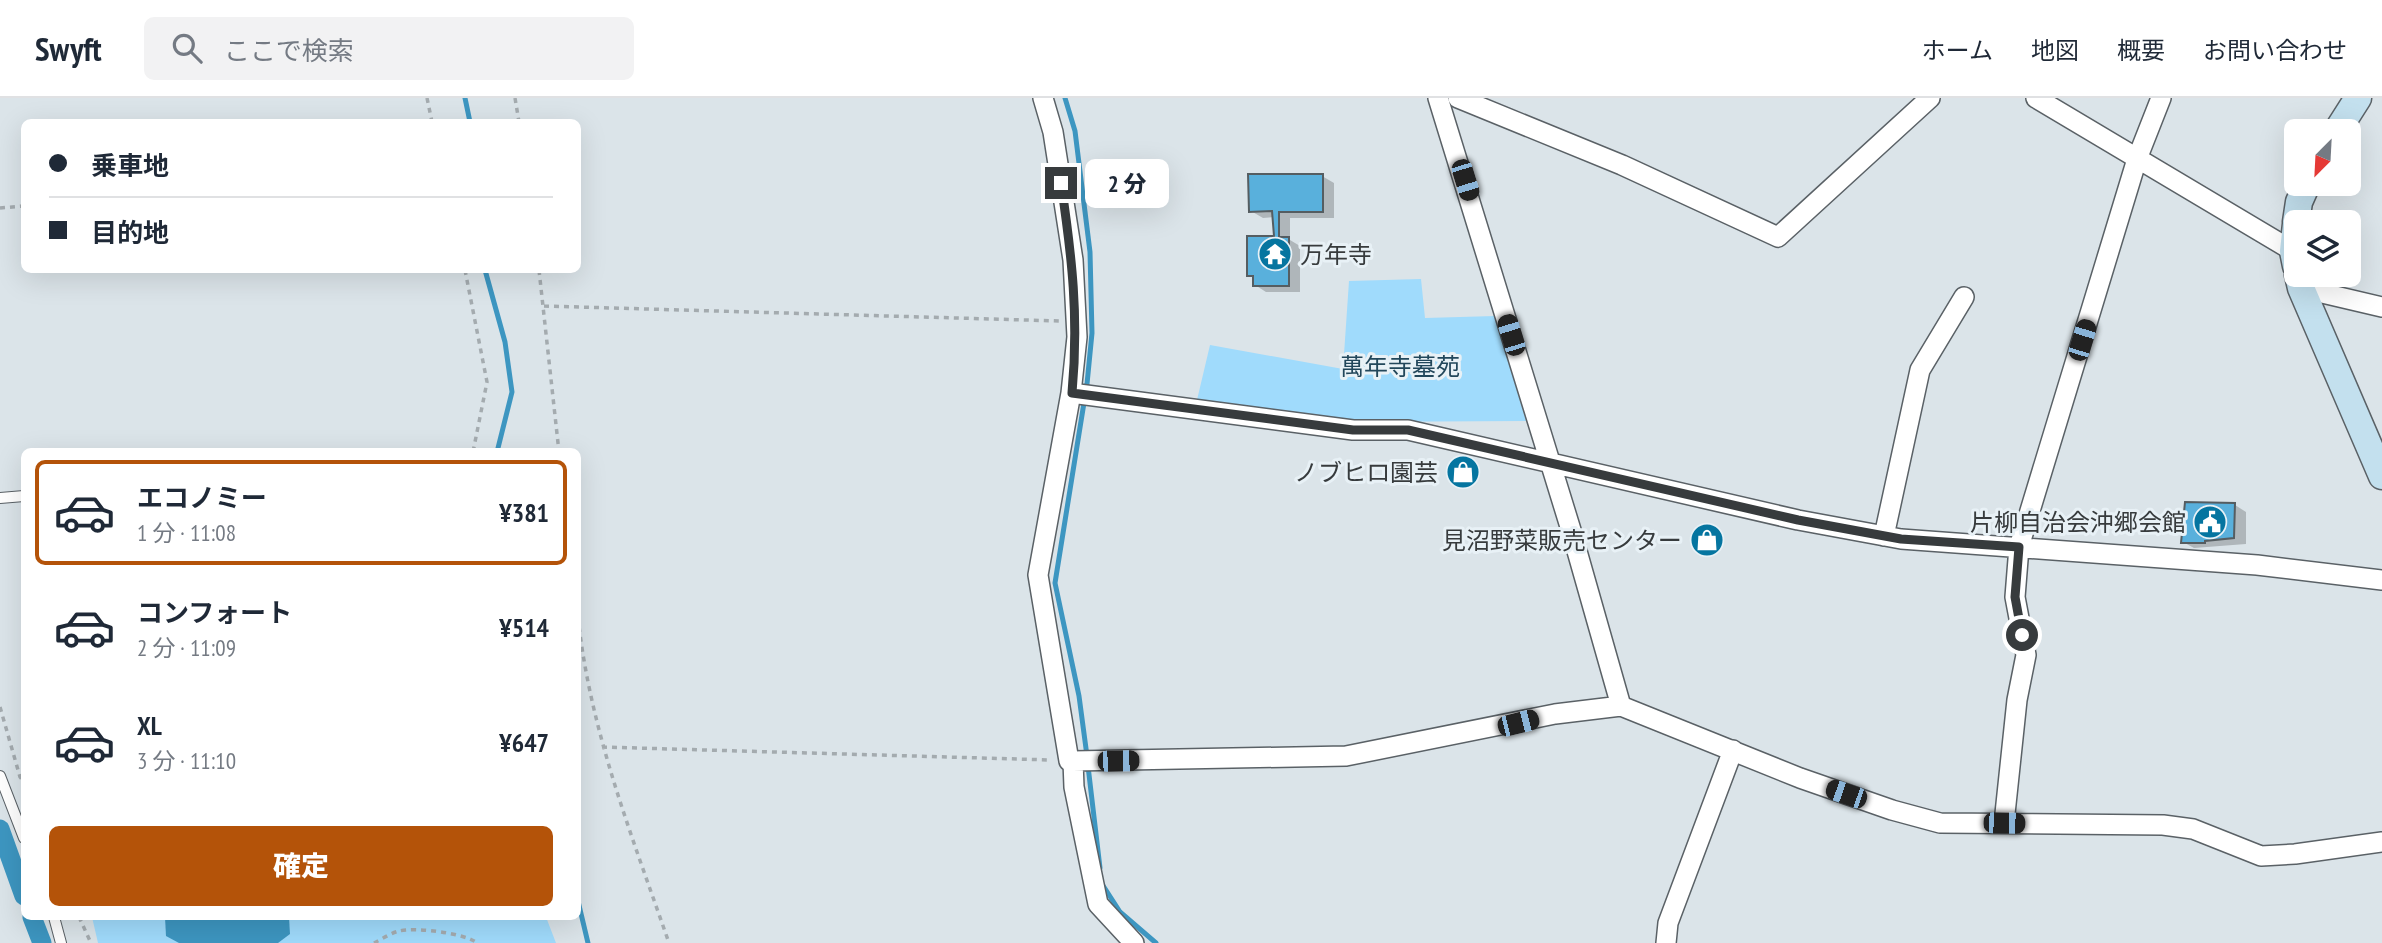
<!DOCTYPE html>
<html lang="ja">
<meta charset="utf-8">
<style>
body{margin:0;font-family:"PT Sans Narrow","Noto Sans JP",sans-serif;background:#f2f2f3;color:#1f2937;height:100vh;display:flex;flex-direction:column;font-size:26px;white-space:nowrap}
*{box-sizing:border-box;margin:0}
p{font-size:23px;color:#747a83}
.icon{flex:none;width:38px;height:38px;fill:none;stroke:currentColor;stroke-width:2;stroke-linecap:round;stroke-linejoin:round}
.map{position:relative;flex:1;overflow:hidden}
.drawer{position:absolute;left:21px;top:350px;width:560px;height:472px;display:flex;flex-direction:column;background:#fff;border-radius:10px;box-shadow:0 7px 28px #0002}
.drawer>*{flex:none}
.guide{position:absolute;left:21px;top:21px;width:560px;height:154px;border-radius:10px;box-shadow:0 7px 28px #0002;display:grid;align-content:center;height:154px;padding:0 28px;background:#fff}
.needle{width:46px;rotate:204deg}
.fabs{position:absolute;left:2284px;top:21px;display:grid;gap:14px}
.fabs a{display:grid;place-items:center;width:77px;height:77px;border-radius:10px;background:#fff;box-shadow:0 7px 28px #0002;font-size:35px}
.end{position:absolute;width:32px;height:32px;margin:-16px;border:9px solid #373b3d;background:#fff;box-shadow:0 0 0 4px #fff}
.from{border-radius:50%}
.bubble{position:absolute;height:49px;border-radius:10px;background:#fff;box-shadow:0 7px 28px #0002;font-size:23px;font-weight:800;line-height:49px;text-align:center}
.car{position:absolute;width:21px;height:42px;margin:-21px -10px;border-radius:9px;box-shadow:0 0 5px 2px #0007;background:linear-gradient(#222 24%,#8ab4d8 0 40%,#222 0 76%,#8ab4d8 0 86%,#222 0)}
.guide b{display:flex;align-items:center;gap:24px;height:66px;font-size:26px}
.guide b+b{border-top:2px solid #e0e1e3}
.guide i{width:18px;height:18px;background:#1f2937}
ul{padding:12px 0 0;list-style:none}
li{display:flex;align-items:center;gap:21px;height:105px;margin:0 14px 10px;padding:0 14px;border:4px solid transparent;border-radius:10px}
li div{flex:1}
li b{display:block;font-size:26px}
li em{font-style:normal;font-weight:800}
li.on{border-color:#b45309}
li>.icon{width:63px;height:63px;stroke-width:1.5}
.button{display:flex;gap:14px;margin-top:auto;padding:14px 28px}
.button a{flex:1;height:80px;border-radius:10px;background:#b45309;color:#fff;font-size:28px;font-weight:800;line-height:80px;text-align:center}
header{display:flex;align-items:center;gap:42px;box-sizing:border-box;height:98px;padding:0 35px;background:#fff;border-bottom:2px solid #e0e1e3}
header strong{font-size:33px}
nav{display:flex;gap:38px;margin-inline-start:auto;font-size:24px}
.search{width:490px;height:63px;background:#f2f2f3;display:flex;align-items:center;gap:18px;box-sizing:border-box;padding:0 24px;border-radius:10px;color:#747a83;font-size:26px}
.map>svg:first-child{display:block}
</style>
<header>
<strong>Swyft</strong>
<div class="search"><svg class="icon" aria-label="search" viewBox="0 0 24 24"><circle cx="10" cy="10" r="6"/><path d="M15 15l6 6"/></svg>ここで検索</div>
<nav><a>ホーム</a><a>地図</a><a>概要</a><a>お問い合わせ</a></nav>
</header>
<div class="map">
<svg width="2382" height="845" viewBox="0 0 2382 845">
<rect width="100%" height="100%" fill="#dbe4e9"/>
<!-- green -->
<path fill="#a0dbfc" d="M1421 181 1425 220 1495 218 1526 323 1341 324 1197 302 1210 247 1343 271 1349 183Z
M92 819H546L556 845H98Z"/>
<!-- water -->
<path fill="#3d96c1" d="M165 819H289L290 836 278 845H179L166 838Z"/>
<!-- shadow -->
<path fill="#0003" d="M1322 78 1334 85V120H1290V142L1300 148V194H1266L1255 187V181L1249 177 1275 140 1274 119 1263 120 1251 113Z
M2235 407 2246 414V446L2194 450 2183 444Z"/>
<g fill="none" stroke-linecap="round" stroke-linejoin="round">
<!-- stream -->
<path stroke="#3d96c1" stroke-width="5" d="M465 0 470 24
M1065 0 1075 33 1090 154 1092 235 1087 286 1055 485 1079 598 1087 658
M485 172 505 244 512 294 497 354
M1088 668 1100 770
M1102 786 1120 814 1156 845
M578 803 588 845"/>
<!-- canal -->
<path stroke="#3d96c1" stroke-width="19" d="M0 731 24 798
M32 819 42 845"/>
</g>
<!-- building -->
<path fill="#59b0dc" stroke="#555d61" stroke-width="2" d="M1248 76H1323V114H1279V139H1289V188H1253V178H1247V138H1274L1272 113 1249 114Z
M2185 404 2235 405 2234 440 2205 443V445H2181Z"/>
<g fill="none" stroke-linecap="round" stroke-linejoin="round">
<defs>
<path id="lane" d="M0 400 24 398
M0 678 24 740
M54 819 61 845"/>
<path id="street" d="M1043 0 1053 34 1073 162 1077 239 1071 295 1038 477 1069 663
M1438 0 1571 432 1621 608
M1458 0 1622 67 1778 139 1930 0
M2036 0 2293 153
M2301 190 2382 209
M1071 295 1353 332H1408L1798 422 1901 441 2257 467 2382 482
M1884 438 1920 272 1964 199
M2004 725 2017 602 2026 557 2015 499 2019 449 2137 61 2161 0
M1134 845 1098 806 1074 689 1073 663 1346 658 1555 616 1621 608 1800 680 1892 712 1940 725 2163 727 2193 731 2261 758 2295 756 2382 744
M1666 845 1668 825 1733 652"/>
<path id="secondary" d="M2337 33 2358 0
M2296 124 2299 104 2307 86
M2296 126 2293 153 2296 168
M2298 177 2301 190 2382 378"/>
</defs>
<!-- lane casing -->
<use href="#lane" stroke="#5a6166" stroke-width="12"/>
<!-- street casing -->
<use href="#street" stroke="#5a6166" stroke-width="22"/>
<!-- secondary casing -->
<use href="#secondary" stroke="#5a6166" stroke-width="29"/>
<!-- path -->
<path stroke="#a4abaf" stroke-width="3.5" stroke-dasharray="5 5" stroke-linecap="butt" d="M427 0 432 24
M515 0 519 24
M0 110 24 108
M465 172 487 284 473 354
M539 172 559 354
M544 208 1060 223
M578 519C590 633 632 738 669 845
M0 609 20 679 24 684
M602 649 1051 662
M79 819 91 845
M374 845C382 841 391 835 399 833 415 829 465 835 477 845"/>
<!-- lane -->
<use href="#lane" stroke="#fff" stroke-width="10"/>
<!-- street -->
<use href="#street" stroke="#fff" stroke-width="19"/>
<!-- secondary -->
<use href="#secondary" stroke="#c3e0ee" stroke-width="26"/>
</g>
<g fill="none" stroke-linecap="round" stroke-linejoin="round">
<!-- route -->
<path stroke="#373b3d" stroke-width="9" d="M1061 85C1072 159 1079 220 1072 295L1353 332H1408L1798 422 1901 441 2019 449 2015 499 2022 537"/>
</g>
<!-- icons -->
<defs>
<symbol id="temple-disc" viewBox="-11 -11 22 22"><circle r="9.5" fill="#0575a0" stroke="#e8f1f6"/><path d="M0-6L5-2H3V0L6.5 2.5H4V6H1.5V3h-3V6H-4V2.5H-6.5L-3 0V-2H-5Z" fill="#fff"/></symbol>
<symbol id="shop-disc" viewBox="-11 -11 22 22"><circle r="9.5" fill="#0575a0" stroke="#e8f1f6"/><path d="M-5-2.5h2.3a2.7 3.5 0 0 1 5.4 0H5L5.5 6h-11ZM-1.5-2.5h3a1.5 2.3 0 0 0-3 0Z" fill="#fff"/></symbol>
<symbol id="civic-disc" viewBox="-11 -11 22 22"><circle r="9.5" fill="#0575a0" stroke="#e8f1f6"/><path d="M-.6-6.5H3V-4.5H.6V-3L4-1V1h2V6H-6V1h2V-1L-.6-3ZM-1.2 2.5V6h2.4V2.5Z" fill="#fff"/></symbol>
</defs>
<g fill-rule="evenodd">
<use href="#temple-disc" x="1256" y="137" width="38" height="38"/>
<use href="#shop-disc" x="1444" y="355" width="38" height="38"/>
<use href="#civic-disc" x="2191" y="405" width="38" height="38"/>
<use href="#shop-disc" x="1688" y="423" width="38" height="38"/>
</g>
<g text-anchor="middle" dominant-baseline="central" stroke-width="6" stroke-linejoin="round" paint-order="stroke">
<!-- poi labels -->
<g font-size="24" fill="#373b3d" stroke="#e8f1f6" text-anchor="end">
<text x="1300" y="156" text-anchor="start">万年寺</text>
<text x="1438" y="374">ノブヒロ園芸</text>
<text x="2186" y="424">片柳自治会沖郷会館</text>
<text x="1682" y="442">見沼野菜販売センター</text>
</g>
<!-- park labels -->
<g font-size="24" fill="#22475b" stroke="#e8f1f6">
<text x="1400" y="268">萬年寺墓苑</text>
</g>
</g>
</svg>
<div class="fabs">
<a><svg class="needle" viewBox="-14 -14 28 28"><path d="M0-13l5 13h-10z" fill="#e53935"/><path d="M0 13l5-13h-10z" fill="#747a83"/></svg></a>
<a><svg class="icon" aria-label="layers" viewBox="0 0 24 24"><path d="M12 4l9 5-9 5-9-5zM3 14l9 5 9-5"/></svg></a>
</div>
<i class="end from" style="left:2022px;top:537px"></i>
<i class="end" style="left:1061px;top:85px"></i>
<div class="bubble" style="left:1085px;top:61px;width:84px">2 分</div>
<i class="car" style="left:1465px;top:82px;rotate:163deg"></i>
<i class="car" style="left:1511px;top:237px;rotate:343deg"></i>
<i class="car" style="left:2082px;top:242px;rotate:17deg"></i>
<i class="car" style="left:1518px;top:625px;rotate:76deg"></i>
<i class="car" style="left:1118px;top:663px;rotate:89deg"></i>
<i class="car" style="left:1846px;top:696px;rotate:289deg"></i>
<i class="car" style="left:2004px;top:725px;rotate:91deg"></i>
<div class="guide">
<b><i class="from"></i>乗車地</b>
<b><i></i>目的地</b>
</div>
<section class="drawer">
<ul>
<li class="on"><svg class="icon" aria-label="car" viewBox="0 0 24 24"><path d="M5 17H2v-5l4-1 3-4h7l3 4 3 1v5h-3M9 17h6M6 11h13"/><circle cx="7" cy="17" r="2"/><circle cx="17" cy="17" r="2"/></svg><div><b>エコノミー</b><p>1 分 · 11:08</p></div><em>¥381</em></li>
<li><svg class="icon" aria-label="car" viewBox="0 0 24 24"><path d="M5 17H2v-5l4-1 3-4h7l3 4 3 1v5h-3M9 17h6M6 11h13"/><circle cx="7" cy="17" r="2"/><circle cx="17" cy="17" r="2"/></svg><div><b>コンフォート</b><p>2 分 · 11:09</p></div><em>¥514</em></li>
<li><svg class="icon" aria-label="car" viewBox="0 0 24 24"><path d="M5 17H2v-5l4-1 3-4h7l3 4 3 1v5h-3M9 17h6M6 11h13"/><circle cx="7" cy="17" r="2"/><circle cx="17" cy="17" r="2"/></svg><div><b>XL</b><p>3 分 · 11:10</p></div><em>¥647</em></li>
</ul>
<div class="button"><a>確定</a></div>
</section>
</div>
